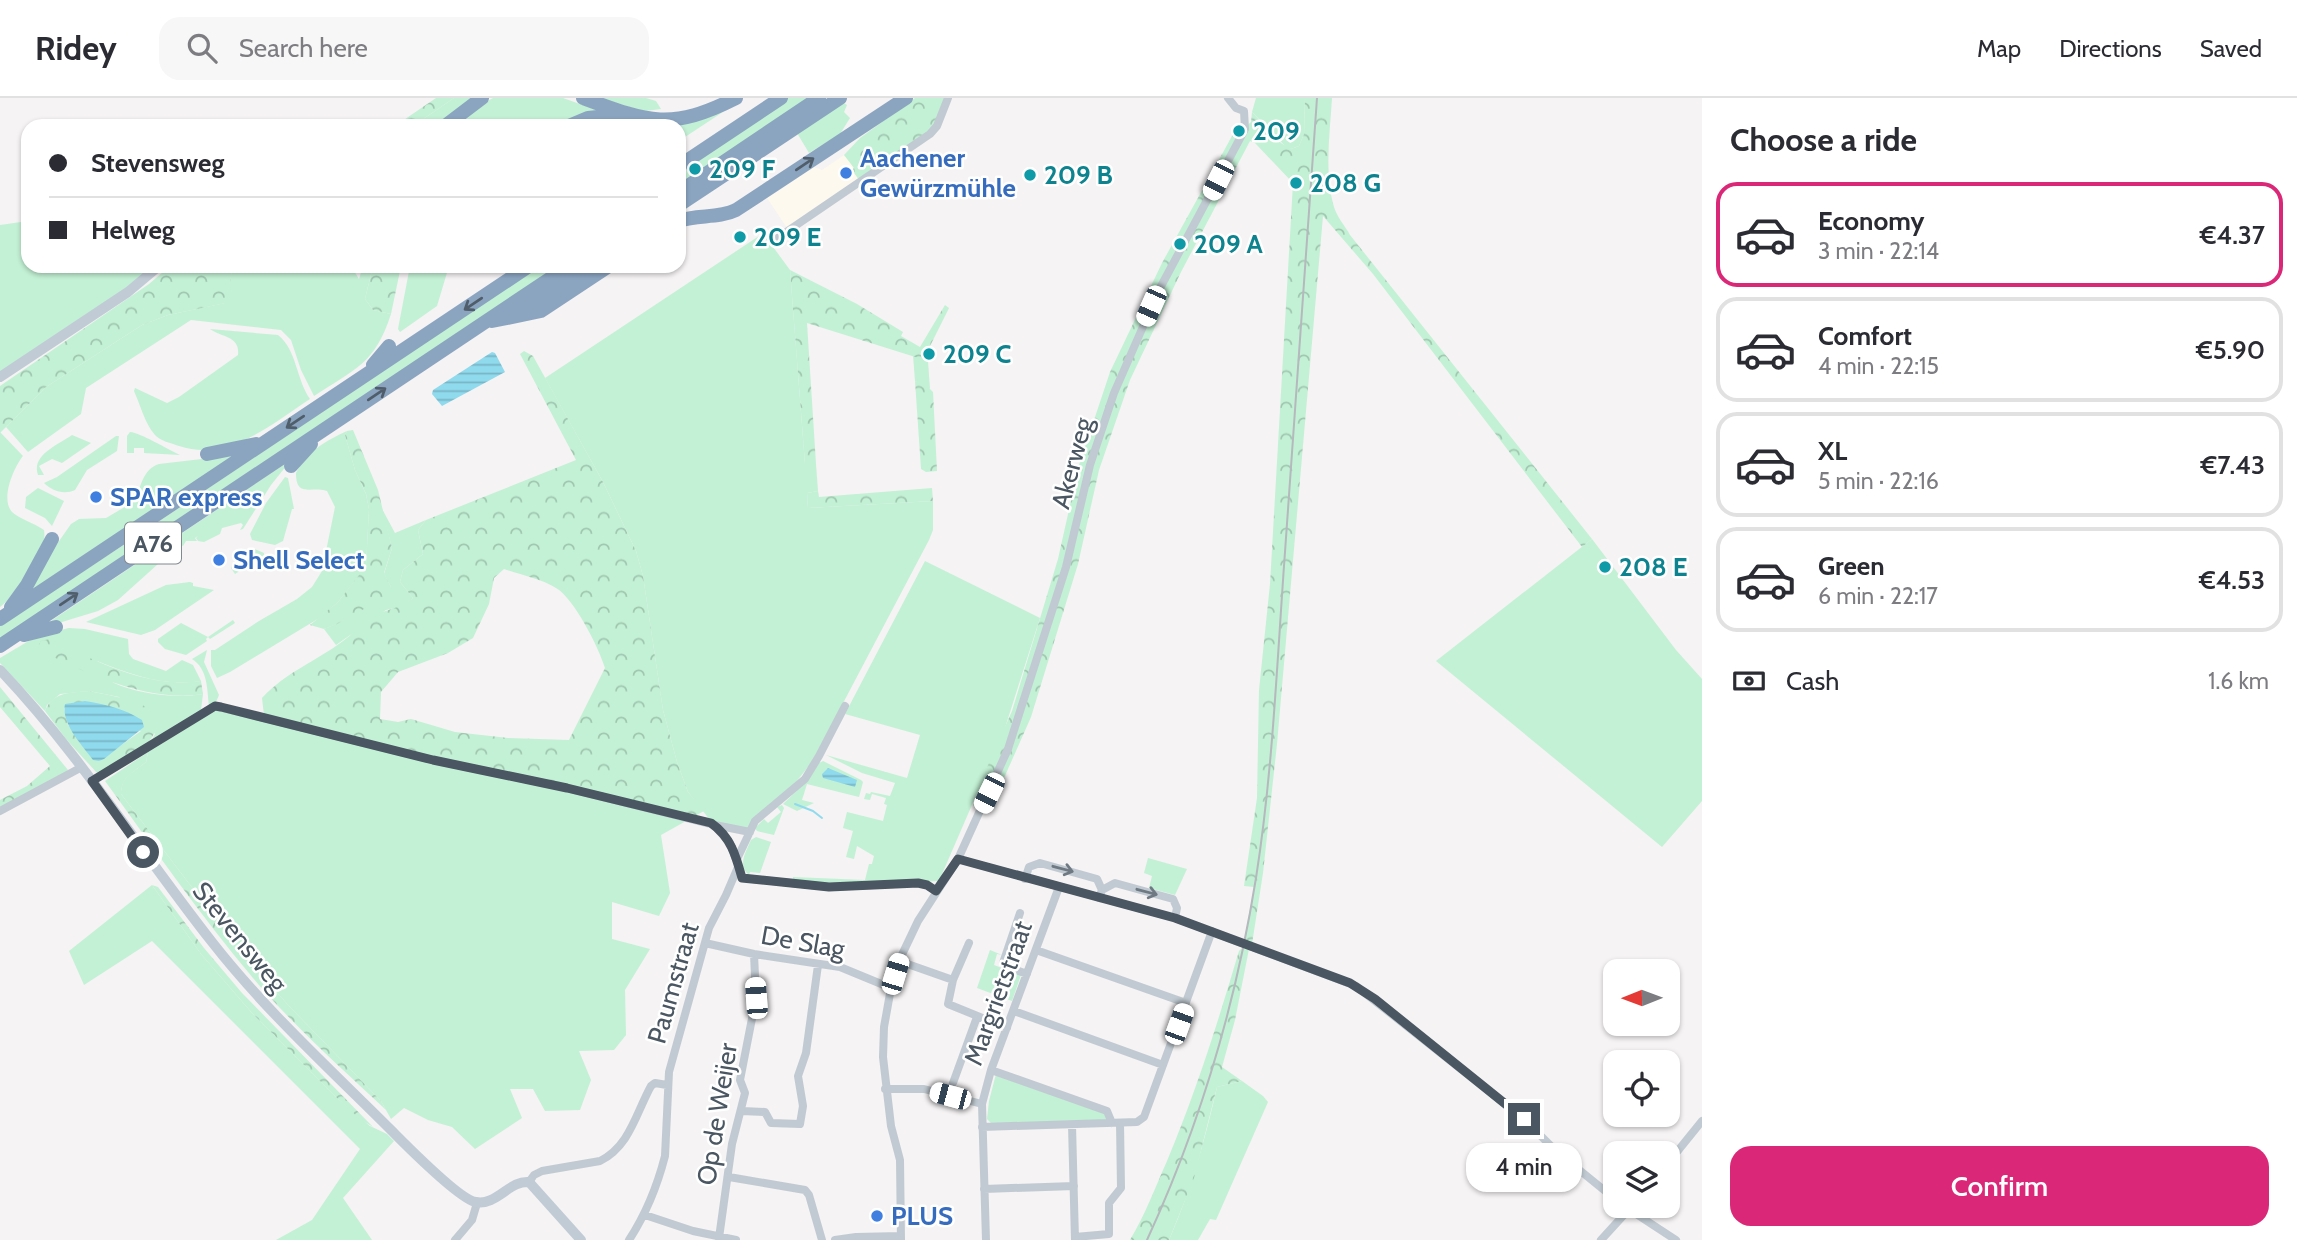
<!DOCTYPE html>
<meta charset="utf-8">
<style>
body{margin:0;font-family:Cabin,sans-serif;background:#f7f7f7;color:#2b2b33;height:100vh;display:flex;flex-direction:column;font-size:26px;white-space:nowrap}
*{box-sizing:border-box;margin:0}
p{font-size:23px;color:#7c7c81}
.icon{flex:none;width:38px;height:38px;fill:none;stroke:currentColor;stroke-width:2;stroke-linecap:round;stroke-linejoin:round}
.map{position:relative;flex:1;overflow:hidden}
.details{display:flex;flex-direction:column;background:#fff;width:595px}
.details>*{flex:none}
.top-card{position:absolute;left:21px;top:21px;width:665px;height:154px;border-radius:21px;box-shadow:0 2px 5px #0004;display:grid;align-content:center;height:154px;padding:0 28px;background:#fff}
.needle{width:46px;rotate:269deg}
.buttons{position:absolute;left:1603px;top:861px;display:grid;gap:14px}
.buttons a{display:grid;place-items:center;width:77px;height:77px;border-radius:14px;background:#fff;box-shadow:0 2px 5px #0004;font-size:35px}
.end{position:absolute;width:32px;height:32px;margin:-16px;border:9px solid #4a5661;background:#fff;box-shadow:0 0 0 4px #fff}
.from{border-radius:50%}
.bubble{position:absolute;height:49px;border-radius:21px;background:#fff;box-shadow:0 2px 5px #0004;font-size:23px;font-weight:600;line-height:49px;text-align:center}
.car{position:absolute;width:21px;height:42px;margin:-21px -10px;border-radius:9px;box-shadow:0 0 5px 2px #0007;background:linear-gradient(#fff 24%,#345 0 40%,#fff 0 76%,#345 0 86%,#fff 0)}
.top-card b{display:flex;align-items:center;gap:24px;height:66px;font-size:26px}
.top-card b+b{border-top:2px solid #e1e1e2}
.top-card i{width:18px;height:18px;background:#2b2b33}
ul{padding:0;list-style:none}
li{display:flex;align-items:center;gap:21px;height:105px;margin:0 14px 10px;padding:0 14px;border:4px solid #e1e1e2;border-radius:21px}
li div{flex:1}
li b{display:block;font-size:26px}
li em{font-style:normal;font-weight:600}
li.selected{border-color:#db2777}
li>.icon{width:63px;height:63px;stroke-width:1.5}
h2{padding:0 28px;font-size:32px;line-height:84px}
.pay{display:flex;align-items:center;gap:18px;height:77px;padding:0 28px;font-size:26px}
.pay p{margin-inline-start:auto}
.cta{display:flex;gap:14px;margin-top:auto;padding:14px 28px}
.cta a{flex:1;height:80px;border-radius:21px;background:#db2777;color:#fff;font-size:28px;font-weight:600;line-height:80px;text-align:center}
header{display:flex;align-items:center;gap:42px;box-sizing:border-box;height:98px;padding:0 35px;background:#fff;border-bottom:2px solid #e1e1e2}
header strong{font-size:33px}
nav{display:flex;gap:38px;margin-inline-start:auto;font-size:24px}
.search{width:490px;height:63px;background:#f7f7f7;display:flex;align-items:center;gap:18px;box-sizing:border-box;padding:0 24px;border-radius:21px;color:#7c7c81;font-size:26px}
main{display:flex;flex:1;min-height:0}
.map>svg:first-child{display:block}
</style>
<header>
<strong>Ridey</strong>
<div class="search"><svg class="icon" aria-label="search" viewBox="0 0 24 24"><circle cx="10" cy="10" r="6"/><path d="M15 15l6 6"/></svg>Search here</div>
<nav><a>Map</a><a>Directions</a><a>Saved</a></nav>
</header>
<main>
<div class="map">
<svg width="1702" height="1142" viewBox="0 0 1702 1142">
<defs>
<pattern id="forest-crowns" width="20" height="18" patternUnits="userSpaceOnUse" patternTransform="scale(1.75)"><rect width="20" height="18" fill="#c3f1d5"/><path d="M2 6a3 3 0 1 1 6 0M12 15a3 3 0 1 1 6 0" fill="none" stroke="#a0c6b0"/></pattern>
<pattern id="water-rules" width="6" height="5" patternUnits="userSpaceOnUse" patternTransform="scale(1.75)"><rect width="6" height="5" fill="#90daee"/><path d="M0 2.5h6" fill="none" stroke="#78b4c4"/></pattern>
</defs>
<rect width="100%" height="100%" fill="#f5f3f3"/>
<!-- commercial -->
<path fill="#fdf9ef" d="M844 57 855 70 859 82 787 130 767 100 814 69 822 72Z"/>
<!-- green -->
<path fill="#c3f1d5" d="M454 0H473L439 28H413Z
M493 0H563L602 14 562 28H487V22L484 28H452L471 12Z
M595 0H646L656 3 661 11 645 13Z
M787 0H809L679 88V73Z
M1256 0H1305L1304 36 1299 48 1291 51 1287 50 1252 14Z
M844 5 847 7 844 14 850 20 840 36 809 55 797 35Z
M732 8 679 43V28H577L620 21 670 28Z
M28 123V168H153L117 197 0 275V127Z
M759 138H765L790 172 805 366H816L818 393 807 395 808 410 933 403V432L929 442 812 664 792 689 748 731 710 722 688 694 677 664 663 612 643 478 636 453 603 384 545 280Z
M233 168H351L359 181 363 168H373L365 201 373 212 391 216C375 266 355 271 314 298L301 272 291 242 281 232 191 222 86 290 81 316 28 354 6 329 46 289 142 227 168 217 225 205Z
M410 168H449L437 208 400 234 398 231Z
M538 168H561L0 542V527L130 443Z
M210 231 278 237C297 252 296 281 310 301 270 327 229 364 179 348 171 345 160 343 155 337 145 326 140 306 134 293L135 290 167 305 179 299 238 257C240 238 223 240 210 231Z
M913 257 928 263 930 291 915 283Z
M347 333 345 337 355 372 366 396 369 411 366 469 338 504 321 519 230 574 217 580 211 568V552H215L259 523 297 501 312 489 322 473 335 409 327 393C311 388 296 400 296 375 306 354 327 342 347 333Z
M0 334 23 358C14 369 0 401 12 414 20 421 32 424 44 432 48 459 22 482 7 503L0 509Z
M130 334C141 335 167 351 180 357L144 355V350H134V355H127V338Z
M72 337 91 345 62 365 52 361 39 368 44 377H38C31 357 58 347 72 337Z
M116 338H119L117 353 87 372 75 392C64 397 52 393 44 385L57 379Z
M236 357 18 502 71 426 79 421 106 420 135 403C141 388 143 371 159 366Z
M291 362 271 387 243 431 240 432 243 427 241 425 222 430 220 436 204 444 198 443 196 440 198 438 195 440 197 443H186L183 448 178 445 166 453 168 457 118 502 98 513 39 531Z
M285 379 288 380 294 411H292L283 443 275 447 252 442 250 436 266 405Z
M38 390 64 403 52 428 45 420 25 410 26 399Z
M381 409 395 435 426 422 418 432 423 456 403 472 400 484 413 500 404 508 386 512 336 547 324 531C349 522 369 505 391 489L384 476 392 450Z
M1592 441 1676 552 1702 581V703L1662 749 1436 563Z
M252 450 264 455V457L235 476 231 470 238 458 246 462Z
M925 463 1040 520 1004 633 939 783 842 786 793 783V779L865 782 869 766H872L874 758 857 748 854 761 846 759 853 733 843 730 847 714 883 723 887 707 884 706 886 700 872 696 870 702 864 701 866 695 870 696 871 694 890 698 895 685 862 675 826 657 907 680 920 637 845 616Z
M190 484 193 485V488L214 492 155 532 141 537 86 524 166 487Z
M233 522 235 525 210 541 208 539 206 541 207 543 186 557 165 551 158 544V541L181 525 208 539Z
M69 530 85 531 128 541 129 556 133 561 166 573 182 562 193 567 201 583C164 589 132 577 97 563 102 570 107 581 114 585 139 596 177 601 203 596L201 612 149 647 155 636 119 599 89 593 60 596 47 607 45 613 0 565V560L37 538Z
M207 552 204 564 219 597 216 604 209 608C207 591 208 571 192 561Z
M216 612 543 681 695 718 661 737 670 795 659 818 612 804V841L650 851 625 892 626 937 614 952 579 953 591 982 580 1012 545 1013 533 991H510L522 1020 475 1051 452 1029 428 1022 404 1010 391 1021 381 1003 289 908 241 854 121 696C121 678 134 674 146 664L148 654Z
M823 663 861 682 863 684 859 699 807 686 802 702 814 705 797 713 783 706 805 685 819 665Z
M782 707 784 710 774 737 757 733 755 730 764 721 768 725 781 714 777 709Z
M756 739 771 744 760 775 750 774 749 777C737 767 746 754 751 742Z
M1148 760 1187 771 1175 797 1149 790 1152 778 1144 775Z
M152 787 201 856 252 915 337 1000 370 1028 387 1036 394 1043 343 1100 372 1142H276L312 1122 360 1051 152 843 84 887 69 853Z
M990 852 1002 857 997 856 994 867 1021 877 1012 903 977 890Z
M996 976 1108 1017 1107 1022 992 1026 987 1021 989 1003Z
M1242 983 1263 998 1268 1004 1216 1122 1210 1121 1198 1142H1169C1191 1092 1205 1042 1217 989Z"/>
<!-- forest -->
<path fill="url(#forest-crowns)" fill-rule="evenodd" d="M436 0H454L413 28H395Z
M915 0H946L932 31 859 82 852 72 854 70 844 57 860 40Z
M1305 0H1332C1330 35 1324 75 1334 109 1337 119 1345 128 1350 137L1592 441 1582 449 1373 176 1323 118 1277 646 1263 775 1252 846 1244 843 1254 789 1244 788 1257 700 1259 592 1270 486 1293 85 1255 45 1250 43 1181 174 1130 282 1099 372 1078 466 1031 619 989 714 973 708 981 683 1012 613 1058 461 1079 367 1110 274 1162 165 1237 29 1244 30 1251 24 1252 14 1281 45 1291 51 1299 48 1304 36Z
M170 168H233L226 205 168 217 142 227 46 289 0 335V288L149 186Z
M373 168H401L391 216 373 212 365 201Z
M790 172 857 206 903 234 901 238 920 249 945 207 949 210 927 254 928 263 807 225 816 366H805Z
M524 253 533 258 603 384 636 453 643 478 663 612 677 664 688 694 704 713 695 718 543 681 431 659 264 617 262 600C286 574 315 564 343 543 352 537 359 527 368 521 382 511 400 512 413 500L400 484 403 472 423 456 418 432 426 422 576 362 520 256ZM504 471C521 477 541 481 556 490 574 500 599 550 605 570L569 642 508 640 455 634 411 621 398 624 380 621 381 594 398 574 448 555 473 540 489 506 494 480Z
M915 283 926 287 933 294 937 373 926 374 921 371Z
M353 332 378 392 392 450 384 475 391 489 389 497 337 526 324 531 310 527 338 504 366 468 369 411 366 396 355 372 345 337 347 333Z
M932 390 933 403 808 410 807 395 818 393 819 399Z
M49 541C97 563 147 591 201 583L203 596C150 605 86 576 40 552L38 548 41 543Z
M0 589 68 672 65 676 0 710V702L27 688 50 668 0 609Z
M89 593C112 598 137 601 156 615 162 651 124 660 97 675L66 641 45 613C53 593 71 595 89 593ZM64 610 141 633 99 663 68 627Z
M148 654 146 664C134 674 121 679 121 696L241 854 289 908 381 1003 386 1012C340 969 293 927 253 880 200 817 153 749 105 683Z
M152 787 158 789 204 850 242 895 373 1029 360 1021 337 1000 252 915 201 856Z
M1243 849 1249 851 1235 922 1222 969 1242 983 1217 989 1194 1080 1169 1142H1130C1145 1117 1155 1090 1167 1063 1196 994 1218 924 1239 853Z"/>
<!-- water -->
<path fill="url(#water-rules)" d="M492 254 495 255 505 274 442 308 432 296 433 292Z
M85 603C105 606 125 611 142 622L144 629 104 661 99 663 93 662C82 647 61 626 65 606Z
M828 670 857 682 855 689 823 680 822 676Z"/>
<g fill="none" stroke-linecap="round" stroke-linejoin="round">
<!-- stream -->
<path stroke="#90daee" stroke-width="2" d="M795 706 813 713 822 720"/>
<!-- street -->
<path stroke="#c1cad2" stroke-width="8" d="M773 143 930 36 937 28 948 0
M92 683 215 608 433 662 567 690 715 727 750 734
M0 713 82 669
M715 728 730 745 737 764
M737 761 755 723 805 681 819 658 845 608
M958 761 1175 820 1356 888 1524 1021 1556 1053 1615 1101
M742 780 829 789 918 785 927 787 936 793
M1025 781 1029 769 1040 765 1097 781 1102 792 1099 800
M1102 792 1115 785 1173 801 1177 810 1175 820
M1020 815 1003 865 1005 868 1027 876
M705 845 754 856 840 869 891 890
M969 845 953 882 948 906 1007 930
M1036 852 1186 905
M899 863 953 882
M1014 913 1163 967
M991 972 1107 1013 1112 1025
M953 985 977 919
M885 991H924L982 1006
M742 1013 765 1014 771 1025 800 1026 803 1008 798 978 806 955 818 867
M1072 1027 1075 1142
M982 1029 1137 1024 1144 1019 1212 833
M1668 1065 1702 1023
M729 1079 805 1092 809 1097 822 1142
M529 1084 534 1077 542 1073 600 1063C630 1048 636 1015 651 988L655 985 667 987
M984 1091 1074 1088
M1624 1108 1676 1142
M645 1117 693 1133 736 1142
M1075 1139 1109 1136V1105L1121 1090 1120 1025
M719 1140 732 1046 745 995 740 982 756 900 754 856
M455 1142 472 1122 477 1105
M629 1142C646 1116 657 1089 665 1058L669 974 709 830 726 797 738 769
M835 1142 856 1139 901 1138
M901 1142 900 1062 891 1028 883 959 884 929 891 890 899 863 918 823 958 761 1008 651 1066 469 1090 367 1114 295 1159 192 1245 31 1244 13 1236 10 1228 0
M986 1142 982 1006 991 972 1059 789
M1601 1142 1632 1108"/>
<!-- secondary -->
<path stroke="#c1cbd6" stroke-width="10" d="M0 279 128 194 159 168
M0 572C79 655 141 754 212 844 266 913 330 971 392 1033 406 1047 460 1102 476 1104 496 1108 510 1082 529 1084L581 1142"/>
<!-- highway -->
<path stroke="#8ba5c1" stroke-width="14" d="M583 0C648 24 671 33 736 0
M445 28 482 0
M569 28 588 20 618 17
M679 68 781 0
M679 94 819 0
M679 107 840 0
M679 123C697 116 718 121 736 112L906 0
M520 216 587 168
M492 223 541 213 609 168
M373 267 389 248
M207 356 256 346
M291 368 311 346
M11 509 27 487 52 441
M0 521 529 168
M24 537 56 529
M0 548 569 168"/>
<!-- rail -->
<path stroke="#b5b8bd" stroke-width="2" d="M1147 1142C1200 1027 1236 905 1256 780 1273 672 1277 563 1285 454 1296 303 1306 151 1317 0"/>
</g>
<!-- one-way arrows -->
<defs><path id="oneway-shaft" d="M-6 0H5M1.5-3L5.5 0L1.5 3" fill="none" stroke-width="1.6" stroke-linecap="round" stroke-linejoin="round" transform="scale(1.75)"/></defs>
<g stroke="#505e6b">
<use href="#oneway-shaft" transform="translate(805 66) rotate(-34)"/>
<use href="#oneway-shaft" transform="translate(473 206) rotate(146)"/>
<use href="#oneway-shaft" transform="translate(377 296) rotate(-34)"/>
<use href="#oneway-shaft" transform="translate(295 324) rotate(146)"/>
<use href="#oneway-shaft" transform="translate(69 501) rotate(-34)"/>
</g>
<g stroke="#6e7983">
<use href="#oneway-shaft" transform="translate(1063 771) rotate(15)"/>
<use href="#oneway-shaft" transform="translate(1147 794) rotate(15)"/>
</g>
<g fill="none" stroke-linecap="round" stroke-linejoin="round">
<!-- route -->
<path stroke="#4a5661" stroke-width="9" d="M143 754 92 683 202 616 215 608 221 609 433 662 567 690 711 725C731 739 736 758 742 780L829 789 918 785 927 787 936 793 958 761 1175 820 1350 885 1375 901 1524 1021"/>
</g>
<!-- markers -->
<g fill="#0f9aa8" stroke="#fff" stroke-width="2.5">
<circle cx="1239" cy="33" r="7"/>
<circle cx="695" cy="71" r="7"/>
<circle cx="1030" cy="77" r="7"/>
<circle cx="1296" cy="85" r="7"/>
<circle cx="740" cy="139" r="7"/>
<circle cx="1180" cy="146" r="7"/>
<circle cx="929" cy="256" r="7"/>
<circle cx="1605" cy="469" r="7"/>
</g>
<g fill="#3f7fe0" stroke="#fff" stroke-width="2.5">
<circle cx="846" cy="75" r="7"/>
<circle cx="96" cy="399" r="7"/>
<circle cx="219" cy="462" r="7"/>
<circle cx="877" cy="1118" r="7"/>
</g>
<g text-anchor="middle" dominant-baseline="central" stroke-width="5" stroke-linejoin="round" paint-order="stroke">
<!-- shield labels -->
<rect fill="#fff" stroke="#808990" stroke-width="2" x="125" y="424.5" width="56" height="41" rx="5"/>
<g font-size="24" font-weight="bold" fill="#4a5661">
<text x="153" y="445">A76</text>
</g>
<!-- culture labels -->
<g font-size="26" font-weight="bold" fill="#0d838f" stroke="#fff" text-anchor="start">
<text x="1253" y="33">209</text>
<text x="709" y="71">209 F</text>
<text x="1044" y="77">209 B</text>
<text x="1310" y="85">208 G</text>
<text x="754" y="139">209 E</text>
<text x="1194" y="146">209 A</text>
<text x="943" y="256">209 C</text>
<text x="1619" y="469">208 E</text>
</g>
<!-- shop labels -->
<g font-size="26" font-weight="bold" fill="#366cbe" stroke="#fff" text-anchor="start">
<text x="860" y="60">Aachener<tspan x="860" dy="30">Gewürzmühle</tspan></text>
<text x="110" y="399">SPAR express</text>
<text x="233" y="462">Shell Select</text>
<text x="891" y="1118">PLUS</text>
</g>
<!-- street labels -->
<g font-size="26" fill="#4a5661" stroke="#fff">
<text transform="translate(1072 365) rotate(-75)">Akerweg</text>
<text transform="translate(240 839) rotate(51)">Stevensweg</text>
<text transform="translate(803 844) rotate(10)">De Slag</text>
<text transform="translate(673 885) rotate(-74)">Paumstraat</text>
<text transform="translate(998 895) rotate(-70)">Margrietstraat</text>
<text transform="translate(717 1016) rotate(-81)">Op de Weijer</text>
</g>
</g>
</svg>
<div class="buttons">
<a><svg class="needle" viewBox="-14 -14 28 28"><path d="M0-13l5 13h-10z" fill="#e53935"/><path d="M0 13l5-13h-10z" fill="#7c7c81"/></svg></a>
<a><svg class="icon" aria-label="locate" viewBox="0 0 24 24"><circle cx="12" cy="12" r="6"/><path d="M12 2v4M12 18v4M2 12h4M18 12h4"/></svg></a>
<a><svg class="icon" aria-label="layers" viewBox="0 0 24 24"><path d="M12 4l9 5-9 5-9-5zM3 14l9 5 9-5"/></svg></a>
</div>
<i class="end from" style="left:143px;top:754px"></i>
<i class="end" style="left:1524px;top:1021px"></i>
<div class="bubble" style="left:1466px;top:1045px;width:116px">4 min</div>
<i class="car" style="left:1218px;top:82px;rotate:207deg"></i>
<i class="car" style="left:1151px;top:208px;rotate:204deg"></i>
<i class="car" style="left:989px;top:695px;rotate:206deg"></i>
<i class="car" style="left:895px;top:876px;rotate:17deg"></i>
<i class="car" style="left:756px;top:900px;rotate:356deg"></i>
<i class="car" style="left:1179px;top:926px;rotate:20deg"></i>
<i class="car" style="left:950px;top:998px;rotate:285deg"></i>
<div class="top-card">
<b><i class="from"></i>Stevensweg</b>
<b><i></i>Helweg</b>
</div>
</div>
<section class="details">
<h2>Choose a ride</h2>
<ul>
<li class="selected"><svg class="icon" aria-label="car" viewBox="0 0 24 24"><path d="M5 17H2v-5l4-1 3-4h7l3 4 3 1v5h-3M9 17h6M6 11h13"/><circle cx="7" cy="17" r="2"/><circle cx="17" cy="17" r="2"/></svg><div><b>Economy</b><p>3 min · 22:14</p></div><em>€4.37</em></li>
<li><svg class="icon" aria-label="car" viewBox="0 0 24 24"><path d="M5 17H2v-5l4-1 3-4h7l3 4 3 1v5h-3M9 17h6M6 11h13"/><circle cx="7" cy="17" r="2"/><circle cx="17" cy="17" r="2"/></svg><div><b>Comfort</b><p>4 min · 22:15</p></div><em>€5.90</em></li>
<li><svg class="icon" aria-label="car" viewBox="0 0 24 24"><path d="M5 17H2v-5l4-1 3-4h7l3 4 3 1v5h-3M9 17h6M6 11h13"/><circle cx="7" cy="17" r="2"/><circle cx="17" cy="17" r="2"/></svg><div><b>XL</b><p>5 min · 22:16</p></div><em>€7.43</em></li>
<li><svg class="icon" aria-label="car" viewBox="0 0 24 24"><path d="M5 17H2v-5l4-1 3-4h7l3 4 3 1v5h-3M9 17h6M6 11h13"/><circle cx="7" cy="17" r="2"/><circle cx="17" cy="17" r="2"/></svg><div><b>Green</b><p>6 min · 22:17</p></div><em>€4.53</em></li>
</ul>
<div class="pay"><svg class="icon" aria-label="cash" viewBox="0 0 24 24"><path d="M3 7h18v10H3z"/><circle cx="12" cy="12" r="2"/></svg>Cash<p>1.6 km</p></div>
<div class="cta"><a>Confirm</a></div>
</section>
</main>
